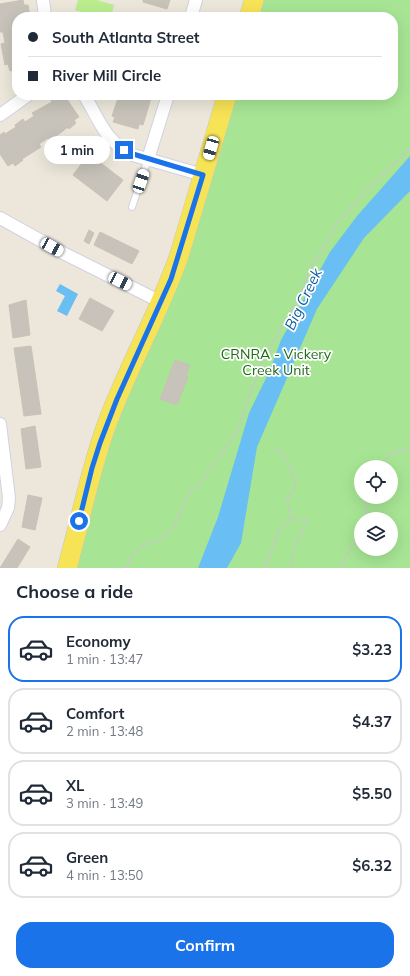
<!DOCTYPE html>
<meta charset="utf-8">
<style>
body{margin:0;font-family:Mulish,sans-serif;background:#f2f2f3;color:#1f2937;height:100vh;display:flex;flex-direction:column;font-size:15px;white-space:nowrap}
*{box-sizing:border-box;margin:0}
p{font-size:13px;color:#747a83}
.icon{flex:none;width:22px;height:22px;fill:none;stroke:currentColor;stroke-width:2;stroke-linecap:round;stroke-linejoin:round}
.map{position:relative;height:568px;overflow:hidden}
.details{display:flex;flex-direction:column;background:#fff;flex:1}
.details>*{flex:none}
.guide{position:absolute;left:12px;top:12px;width:386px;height:88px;border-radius:16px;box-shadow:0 4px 16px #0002;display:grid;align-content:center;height:88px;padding:0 16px;background:#fff}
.fabs{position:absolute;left:354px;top:460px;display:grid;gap:8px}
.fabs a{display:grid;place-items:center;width:44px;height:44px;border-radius:50%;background:#fff;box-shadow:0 4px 16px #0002;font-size:20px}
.end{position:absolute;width:18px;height:18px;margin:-9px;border:5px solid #1a73e8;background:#fff;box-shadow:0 0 0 2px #fff}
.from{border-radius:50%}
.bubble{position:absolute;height:28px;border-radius:14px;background:#fff;box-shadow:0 4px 16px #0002;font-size:13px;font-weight:700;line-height:28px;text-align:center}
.car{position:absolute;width:12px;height:24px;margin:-12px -6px;border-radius:5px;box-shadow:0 0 3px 1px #0007;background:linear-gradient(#fff 24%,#345 0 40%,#fff 0 76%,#345 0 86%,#fff 0)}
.guide b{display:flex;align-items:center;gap:14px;height:38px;font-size:15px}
.guide b+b{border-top:1px solid #e0e1e3}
.guide i{width:10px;height:10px;background:#1f2937}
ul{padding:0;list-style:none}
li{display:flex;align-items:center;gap:12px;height:66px;margin:0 8px 6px;padding:0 8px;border:2px solid #e0e1e3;border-radius:16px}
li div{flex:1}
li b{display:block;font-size:15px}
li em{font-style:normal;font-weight:700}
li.active{border-color:#1a73e8}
li>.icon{width:36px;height:36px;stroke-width:1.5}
h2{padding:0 16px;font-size:18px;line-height:48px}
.action{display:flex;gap:8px;margin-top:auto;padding:8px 16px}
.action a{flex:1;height:46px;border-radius:16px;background:#1a73e8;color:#fff;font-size:16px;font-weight:700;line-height:46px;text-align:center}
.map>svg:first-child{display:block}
</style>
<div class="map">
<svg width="410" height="568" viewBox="0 0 410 568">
<rect width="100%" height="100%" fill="#ece7da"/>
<!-- green -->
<path fill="#a7e594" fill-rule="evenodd" d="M255 0H410V568H67L223 95H393V17H249ZM361 467H391V497H361ZM361 519H391V549H361Z"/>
<!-- pitch -->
<path fill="#bbed8f" d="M78 0H97L114 5 111 17H99L75 10Z"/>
<!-- water -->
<path fill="#69bef3" d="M410 156V191L364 238 317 309 257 447 241 543 227 568H198L218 517 249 413 270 370 281 340 330 252 357 216Z
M60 284 78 294 67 316 57 311 65 296 56 291Z"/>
<!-- building -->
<path fill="#c7c3ba" stroke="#c7c3b4" d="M23 0 24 5H28L30 17H17V69L10 71 8 64 5 65 1 44 5 43 3 32H0V4Z
M143 0H170L167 9 143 2Z
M57 95 60 99 64 95 79 117 74 120 76 123 69 129 68 127 50 141 48 138 39 144 41 147 22 159 23 160 15 166 13 163 8 166 0 154V135L4 132 5 134 16 127 15 125 23 119 25 122 34 116 32 113 52 102 51 100Z
M119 95H152L143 125 139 124 138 129 113 122 115 117 112 116Z
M89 154 123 180 107 201 73 175Z
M89 230 94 233 89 244 84 241Z
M100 232 139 251 132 264 94 245Z
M90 298 114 311 102 331 79 319Z
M26 300 30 335 13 338 9 305Z
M31 346 41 414 24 416 14 348Z
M175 360 190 365 186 376 188 377 177 405 160 399Z
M35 426 41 467 26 469 21 429Z
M28 495 42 498 35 530 22 527Z
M18 539 30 547 17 568H0Z"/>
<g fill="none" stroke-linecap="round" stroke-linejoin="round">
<defs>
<path id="lane" d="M132 207 148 159"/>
<path id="street" d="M43 0 45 17
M191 17 196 0
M84 95C100 120 104 141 133 155L203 175
M0 115 28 95
M148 159 168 95
M0 218 65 254 161 302
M0 424 9 498 8 508 0 525"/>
<path id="primary" d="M249 17 254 0
M67 568C81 519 90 469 108 421 129 365 159 313 179 256L227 95"/>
</defs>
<!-- lane casing -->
<use href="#lane" stroke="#d0d1e3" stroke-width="8"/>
<!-- street casing -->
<use href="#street" stroke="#d0d1e3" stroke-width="14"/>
<!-- primary casing -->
<use href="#primary" stroke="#c7c7c7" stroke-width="20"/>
<!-- path -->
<path stroke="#c7c7c7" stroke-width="2" stroke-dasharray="3 2" stroke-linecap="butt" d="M276 448 289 463 296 486 287 499 291 519
M380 467 389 455 410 448
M364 519 366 513 367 497
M126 568 133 554 143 545 160 540 174 527 191 489H196L237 432 248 398 263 359 301 294 308 273 339 221 365 192 410 148
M265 568 279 530 291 519 306 520 293 554 292 568
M340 568 361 529"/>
<!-- lane -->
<use href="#lane" stroke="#fff" stroke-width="6"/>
<!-- street -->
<use href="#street" stroke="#fff" stroke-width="12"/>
<!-- primary -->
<use href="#primary" stroke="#f6e356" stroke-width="19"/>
</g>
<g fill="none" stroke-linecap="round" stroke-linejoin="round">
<!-- route -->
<path stroke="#1a73e8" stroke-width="5" d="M79 521 92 468 100 443 117 399 171 279 203 175 133 154 124 150"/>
</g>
<g text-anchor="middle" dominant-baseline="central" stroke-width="3.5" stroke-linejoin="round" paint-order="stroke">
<!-- park labels -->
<g font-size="14" fill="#1e6917" stroke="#fff">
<text x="276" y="354">CRNRA - Vickery<tspan x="276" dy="16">Creek Unit</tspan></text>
</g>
<!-- water labels -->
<g font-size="15" font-style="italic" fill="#08599e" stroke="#fff">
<text transform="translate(303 299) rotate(-64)">Big Creek</text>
</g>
</g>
</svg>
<div class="fabs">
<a><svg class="icon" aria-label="locate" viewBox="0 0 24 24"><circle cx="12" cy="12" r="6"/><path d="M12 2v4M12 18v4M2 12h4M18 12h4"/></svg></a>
<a><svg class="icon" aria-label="layers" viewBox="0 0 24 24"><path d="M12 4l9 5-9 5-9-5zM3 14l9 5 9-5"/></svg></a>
</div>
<i class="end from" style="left:79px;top:521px"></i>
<i class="end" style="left:124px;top:150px"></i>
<div class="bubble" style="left:44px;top:136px;width:66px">1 min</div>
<i class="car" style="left:211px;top:148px;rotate:196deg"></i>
<i class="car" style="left:141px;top:181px;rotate:19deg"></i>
<i class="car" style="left:52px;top:247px;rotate:119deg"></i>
<i class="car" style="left:120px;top:281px;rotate:117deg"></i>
<div class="guide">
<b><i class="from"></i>South Atlanta Street</b>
<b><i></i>River Mill Circle</b>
</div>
</div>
<section class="details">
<h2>Choose a ride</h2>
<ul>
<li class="active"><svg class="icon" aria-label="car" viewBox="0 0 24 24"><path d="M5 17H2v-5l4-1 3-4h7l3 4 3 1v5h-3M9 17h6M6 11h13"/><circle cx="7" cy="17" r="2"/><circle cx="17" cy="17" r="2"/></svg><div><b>Economy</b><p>1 min · 13:47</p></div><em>$3.23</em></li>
<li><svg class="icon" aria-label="car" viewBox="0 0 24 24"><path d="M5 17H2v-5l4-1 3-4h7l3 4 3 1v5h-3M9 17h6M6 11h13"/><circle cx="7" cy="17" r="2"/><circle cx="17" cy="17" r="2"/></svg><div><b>Comfort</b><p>2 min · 13:48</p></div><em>$4.37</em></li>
<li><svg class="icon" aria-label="car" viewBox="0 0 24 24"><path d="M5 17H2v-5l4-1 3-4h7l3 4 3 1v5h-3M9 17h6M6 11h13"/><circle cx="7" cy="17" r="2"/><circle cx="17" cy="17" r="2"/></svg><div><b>XL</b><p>3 min · 13:49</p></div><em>$5.50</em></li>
<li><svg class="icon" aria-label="car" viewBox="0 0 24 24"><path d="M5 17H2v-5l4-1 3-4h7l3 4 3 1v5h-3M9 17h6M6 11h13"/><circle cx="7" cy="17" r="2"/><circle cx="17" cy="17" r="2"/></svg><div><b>Green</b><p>4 min · 13:50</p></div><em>$6.32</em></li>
</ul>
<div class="action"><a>Confirm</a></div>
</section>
